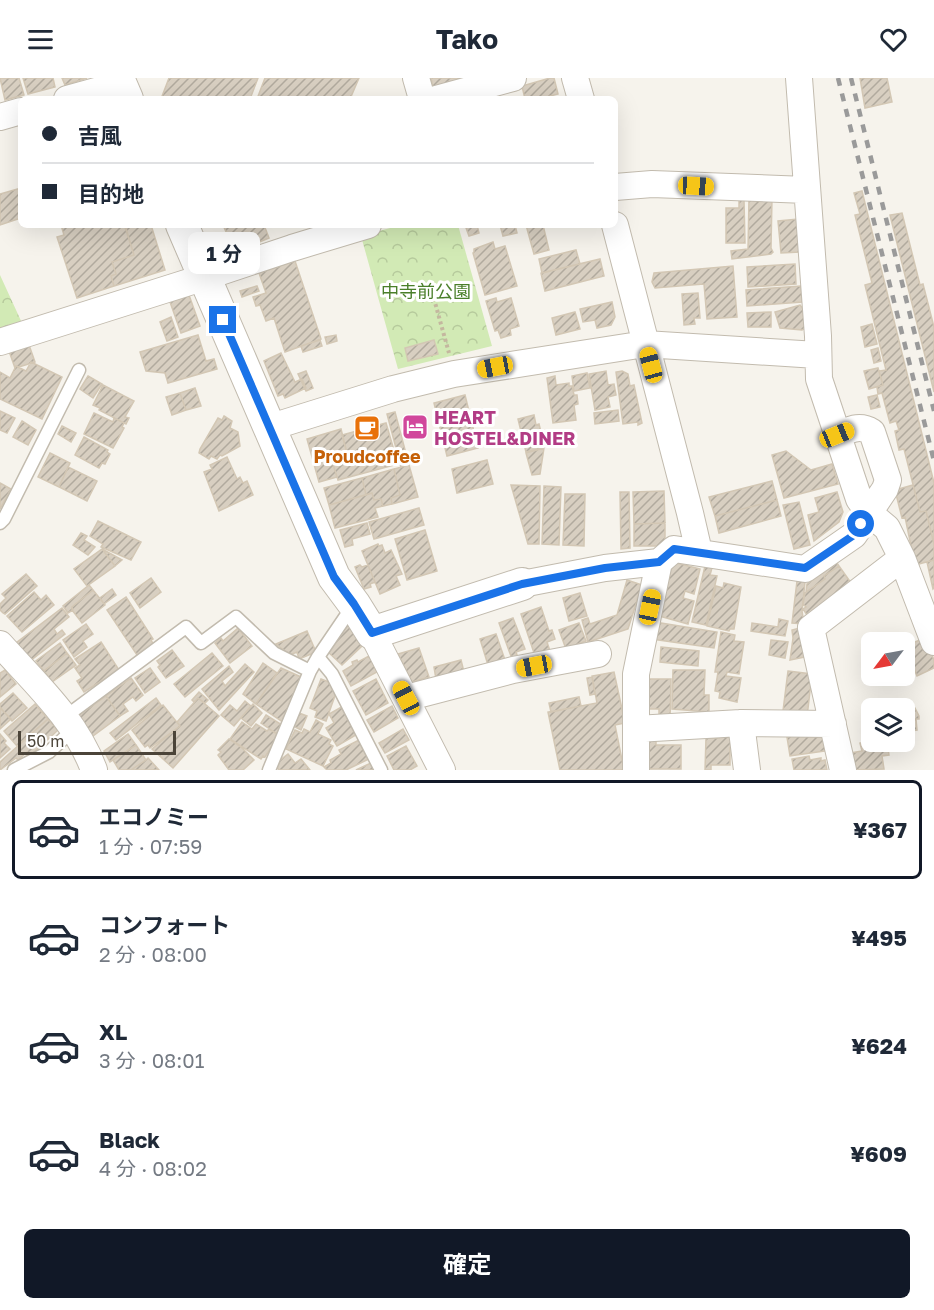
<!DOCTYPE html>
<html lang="ja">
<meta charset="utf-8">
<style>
body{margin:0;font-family:"Golos Text","Noto Sans JP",sans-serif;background:#f2f2f3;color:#1f2937;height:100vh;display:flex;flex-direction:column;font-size:22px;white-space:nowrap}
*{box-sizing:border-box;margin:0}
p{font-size:20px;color:#747a83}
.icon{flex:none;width:33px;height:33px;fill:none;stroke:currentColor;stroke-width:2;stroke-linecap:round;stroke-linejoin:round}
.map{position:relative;height:692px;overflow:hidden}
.details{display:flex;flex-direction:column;background:#fff;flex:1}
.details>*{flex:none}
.guide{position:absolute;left:18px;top:18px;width:600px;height:132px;border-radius:9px;box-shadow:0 6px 24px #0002;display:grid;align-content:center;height:132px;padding:0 24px;background:#fff}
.needle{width:39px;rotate:238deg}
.fabs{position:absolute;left:861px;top:554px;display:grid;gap:12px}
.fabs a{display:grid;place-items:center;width:54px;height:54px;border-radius:9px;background:#fff;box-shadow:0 6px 24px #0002;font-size:30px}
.scale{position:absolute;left:18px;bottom:15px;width:158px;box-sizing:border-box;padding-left:6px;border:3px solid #4b4439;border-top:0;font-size:16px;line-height:21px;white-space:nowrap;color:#4b4439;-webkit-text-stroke:4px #fff;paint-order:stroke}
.end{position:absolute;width:27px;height:27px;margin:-14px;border:8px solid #1a73e8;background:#fff;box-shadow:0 0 0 3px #fff}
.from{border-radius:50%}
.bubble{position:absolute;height:42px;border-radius:9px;background:#fff;box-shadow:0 6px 24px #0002;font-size:20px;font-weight:700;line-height:42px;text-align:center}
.car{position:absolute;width:18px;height:36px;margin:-18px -9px;border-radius:8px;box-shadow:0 0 4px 2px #0007;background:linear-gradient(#f5c518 24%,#345 0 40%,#f5c518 0 76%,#345 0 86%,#f5c518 0)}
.guide b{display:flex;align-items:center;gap:21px;height:57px;font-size:22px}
.guide b+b{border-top:2px solid #e0e1e3}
.guide i{width:15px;height:15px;background:#1f2937}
ul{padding:10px 0 0;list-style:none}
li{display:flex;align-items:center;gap:18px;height:99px;margin:0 12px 9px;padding:0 12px;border:3px solid transparent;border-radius:9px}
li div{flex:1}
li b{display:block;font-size:22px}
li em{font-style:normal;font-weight:700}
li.current{border-color:#111827}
li>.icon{width:54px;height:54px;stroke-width:1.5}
.action{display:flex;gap:12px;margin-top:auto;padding:12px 24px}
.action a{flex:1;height:69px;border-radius:9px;background:#111827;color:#fff;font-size:24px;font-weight:700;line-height:69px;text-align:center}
header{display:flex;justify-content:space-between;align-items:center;height:78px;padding:0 24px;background:#fff;font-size:27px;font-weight:700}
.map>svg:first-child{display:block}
</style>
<header><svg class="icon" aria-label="menu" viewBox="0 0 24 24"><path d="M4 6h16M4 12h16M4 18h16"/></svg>Tako<svg class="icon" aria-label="heart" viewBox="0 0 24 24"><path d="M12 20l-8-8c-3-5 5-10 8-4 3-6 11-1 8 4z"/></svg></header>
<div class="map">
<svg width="934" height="692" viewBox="0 0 934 692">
<defs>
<pattern id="park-crowns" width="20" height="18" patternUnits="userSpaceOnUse" patternTransform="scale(1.5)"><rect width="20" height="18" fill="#d2eab5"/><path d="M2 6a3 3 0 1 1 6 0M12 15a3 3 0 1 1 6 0" fill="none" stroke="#b6ca9c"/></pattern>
<pattern id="building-hatch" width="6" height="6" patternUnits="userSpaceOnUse" patternTransform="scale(1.5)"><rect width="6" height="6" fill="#d8cfc1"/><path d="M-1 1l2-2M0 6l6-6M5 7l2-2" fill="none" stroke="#b1aa9e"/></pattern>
</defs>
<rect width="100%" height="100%" fill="#f6f3ec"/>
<!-- park -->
<path fill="url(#park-crowns)" d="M401 147H458L492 268 398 291 361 158Z
M0 197 22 245 0 253Z"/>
<!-- building -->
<path fill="url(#building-hatch)" stroke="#d3c7b4" stroke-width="1.5" d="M0 0H19L24 17 5 22Z
M23 0H53L55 9 28 16Z
M62 0H87L65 7Z
M169 0H258L250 21H161Z
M265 0H359L350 21H257Z
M431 0H468L434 14Z
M550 0H554L558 16 539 21H525L522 8Z
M860 0H887L892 24 865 30Z
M21 110V140L0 147V116Z
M862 113 934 405V466L926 433 920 434 904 371 899 372 895 353 899 352 896 343 890 345 882 315 878 316 877 309 883 307 879 293 886 292 865 207 872 205 855 137 860 136 854 115Z
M749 120H772L771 170 773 174 771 176 732 181 731 173 748 171Z
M739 121 744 122 745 165H726V130H739Z
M902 135 920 207 923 206 934 249V314L890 137Z
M798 141 800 174 781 175 778 143Z
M61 147H125L134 177 112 184 116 196 111 198 114 208 77 220 57 159 64 157Z
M131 147H151L165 192 114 208 111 198 116 196 112 184 134 177 125 149Z
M223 147H264L269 160 235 174Z
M465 147H477L479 155 469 158Z
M500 147H515L517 155 503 158Z
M526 147H543L549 172 534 176Z
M227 158 234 176 220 182 213 165Z
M493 164 495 171 505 168 517 208 485 217 473 175 474 174V171Z
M576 172 580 186 542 195 539 181Z
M600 181 604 198 545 213 541 195Z
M295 183 321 261 285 274 274 240 266 243 260 227 256 228 253 219 266 215 259 195Z
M795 186 796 206 748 209 747 189Z
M733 188 737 239 707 241 704 206 655 210 652 204 654 195Z
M257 208 259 213 242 219 240 213Z
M801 208 802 224 747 228 746 212Z
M698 215 700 240H694L695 246 684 247 682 216Z
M189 217 200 248 181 255 170 224Z
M496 220 497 224 511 220 519 248 510 251 511 257 501 260 498 252 495 253 486 223Z
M612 224 615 239 611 247 597 250 595 242 583 244 580 231Z
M800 227 804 232 805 250 802 252 780 250 775 234Z
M575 234 580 251 556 257 552 240Z
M771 234V249H748L747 235Z
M171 239 178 259 167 263 160 244Z
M872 246 877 266 865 269 861 249Z
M198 257 206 283 214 281 217 291 168 305 165 295 146 293 140 274Z
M336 257 337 263 327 266 325 259Z
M320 262 322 268 303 274 301 268Z
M434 262 438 276 408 283 405 270Z
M29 267 35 284 19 289 16 288 15 290 9 273Z
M878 270 881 283 874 285 871 272Z
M281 275 295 304 302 301 306 310 285 320 283 316 278 318 264 283Z
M31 284 62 299 42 341 0 321V294L10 300 16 288 26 293Z
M878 290 883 307 869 311 864 293Z
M306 293 313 310 306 313 298 296Z
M606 293 608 307 614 306 616 317 608 319 610 329 595 332 589 296Z
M622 293 628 296 630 308 634 307 642 345 638 347V344L623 346 616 294Z
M587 295 590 310 574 313 572 298Z
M88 298 102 306 93 320 80 311Z
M555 298 556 307 569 305V308H572L574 317H577L578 326 574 327 576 342 553 345 547 300Z
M103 307 134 323 125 339 129 340 126 346 99 332 100 330 93 327Z
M195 310 201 328 186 332 180 315Z
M180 315 186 332 172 337 166 319Z
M465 317 478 370 447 378 434 325Z
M877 317 880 329 871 331 868 319Z
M618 332 619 343 595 346 594 335Z
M0 333 15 340 7 355 0 352Z
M395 334 409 387 401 389 387 336Z
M94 335 113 344 114 340 124 345 122 349 124 350 113 370 84 356Z
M534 337 536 347 539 346 543 362 541 363 542 370 526 374 518 341Z
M224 338 232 343 230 350 238 354 240 368 222 378 220 377 217 381 211 378 209 381 199 375 200 371 218 340 222 342Z
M22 343 36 352 28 367 13 359Z
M386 345 398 386 338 402 332 383 348 379 342 357Z
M62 348 76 355 71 364 58 356Z
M341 351 348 379 332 383 337 399 319 404 307 361Z
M84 359 108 372 107 374 110 376 105 386 102 385 99 390 75 377Z
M544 370 540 396 532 397 526 375Z
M786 373 811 392 832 386 838 406 784 420 772 377Z
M50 375 70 385 59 409 38 399Z
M227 379 237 401 240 399 243 405 247 403 253 417 219 433 204 394 212 391 210 387Z
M487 382 493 406 457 415 452 391Z
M409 387 418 419 392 426 391 420 400 417 394 391Z
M68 389 97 403 87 423 59 409Z
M394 391 400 417 391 420 392 426 383 428 381 421 374 422 372 415 366 417 362 400Z
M362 400 366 417 329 427 324 410Z
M772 403 777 422 715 438 709 419Z
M0 405 11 411 0 431Z
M511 407 540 408 539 466H528Z
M913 407 920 434 926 433 934 466V482L915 487 905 439 902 440 895 412Z
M544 408 561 409 559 467 542 466Z
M664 413 665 445 634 446 633 414Z
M620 414H629L630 470 621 471Z
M837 414 843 434 839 444 814 463 808 437 819 434 815 420Z
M372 415 374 422 381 421 383 428 375 430 378 439 335 450 329 427Z
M565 416H585L584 468 563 467Z
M777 422 781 438 719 455 715 438Z
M799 424 810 467 794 471 783 427Z
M419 430 424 447 374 461 369 444Z
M98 443 141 464 131 482 101 469 103 466 90 458Z
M367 445 370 456 352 461 353 467 345 469 340 452Z
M665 445V468H634V446Z
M425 452 437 493 407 502 395 461Z
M81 455 87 458 84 462 95 469 88 477 73 467Z
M378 466 379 468 382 467 385 475 391 472 402 496 396 498 400 507 380 516 362 473Z
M102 471 122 482 115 488Z
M102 471 115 488 87 508 74 491Z
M934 482V510L933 511 927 484Z
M673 484 700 491 694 516 685 513 683 520 694 523 688 546 659 538Z
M837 485 839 488 824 498 825 501 806 514 807 506Z
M360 487 362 489 368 487 375 504 370 506 371 509 364 511 355 489Z
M705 488 712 490 710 497 717 498 706 547 692 544Z
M839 488 854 509 809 540 803 531 806 529 803 526 805 515 825 501 824 498Z
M26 496 37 508 5 536 3 535 0 532V526L6 520 2 516Z
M151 500 161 514 140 530 130 515Z
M627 502 642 507 628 551 588 564 582 542 588 540 590 546 617 537Z
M797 503 805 504 802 533 804 546 792 545Z
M724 505 741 509 734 551H730L729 553 707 548 716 508 723 510Z
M89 507 93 512 72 529 73 532 68 535 63 528Z
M112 511 116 517 104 526 100 520Z
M93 512 105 527 82 545 72 532V529Z
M34 514 41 522 46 517 54 527 22 554 7 538Z
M580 515 587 538 569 543 563 520Z
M126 519 153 561 151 562 155 569 139 580 107 532Z
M541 529 549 553 552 552 555 561 547 564 550 573 534 575 521 536Z
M62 530 69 539 54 551 57 556 62 552 65 556 30 583 16 565Z
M513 540 525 571 516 574 518 580 512 581 499 545Z
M350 541 363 567 342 587 328 574Z
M779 541 788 543 785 558 751 553 752 545 778 549Z
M655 544 717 554 714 570 652 561Z
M579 545 586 563 566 571 559 552Z
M86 546 93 556 83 563 87 569 74 579 63 562Z
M804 549 810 578 790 582 793 560 792 552Z
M238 550 252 568 230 585 215 565 221 560 223 563Z
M307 553 316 574 299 581 297 574 290 577 276 566Z
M721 554 735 557 734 563 744 564 739 596 727 594 726 598 741 600 737 624 719 620 720 614 715 613 718 594H715Z
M496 556 505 582 488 587 480 561Z
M925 560 934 582V590L917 598 905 568Z
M771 562 788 564 785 580 769 577Z
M101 564 119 592 84 614 77 603 82 600 75 590 80 587 75 581Z
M60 565 67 575 44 593 36 583Z
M661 569 699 573 698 588 660 584Z
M419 570 429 599 412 604 398 576Z
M172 572 184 588 166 600 158 589 160 587 157 583Z
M67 575 76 587 52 604 44 593Z
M212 575 223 588 185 619 174 606Z
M369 578 377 594 351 608 343 593 353 587 352 584 357 582 358 584Z
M461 582 464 594 436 601 434 589Z
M263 585 277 595 256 626 243 616Z
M245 586 254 594 219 632 202 611 229 588 233 594 222 603 225 608Z
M150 590 160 604 145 615 135 600Z
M281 590 301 599 283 644 256 626Z
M5 592 16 606 0 619V595Z
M673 592H705L704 617H709V634L672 631Z
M788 593 812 596 807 639 783 633Z
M614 594 625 645 615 647 624 692H560L548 634 597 625 592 598Z
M592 599 595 616 590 617 587 600Z
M131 600 143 617 136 623 133 619 123 626 128 633 120 638 106 618Z
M331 600 337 612 326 643 315 639 317 633 310 630 321 601 329 604Z
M376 601 388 625 366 637 353 613Z
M643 601H671L670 643H659V631H643Z
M199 614 208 622 205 625 198 620 194 624 192 622Z
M13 615 27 630 12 643 0 629V626Z
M106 618 120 638 93 658 78 638Z
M579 619 581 628 551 634 549 625Z
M156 620 161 627 116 662 110 655Z
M198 620 219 638 173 690 152 671 180 648 177 644Z
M245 623 251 628 234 648 221 637 230 627 237 633Z
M35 626 48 641 17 668 4 653Z
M253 626 262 635 251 648 241 640Z
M163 627 180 648 150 670 148 667 145 669 132 652Z
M345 627 361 654 337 668 326 650 334 645 329 636Z
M392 628 398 640 374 654 367 642Z
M0 630 11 641 0 651Z
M915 630 919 638V641H916L917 652 904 654V631Z
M299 635 307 638 301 652 293 648Z
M266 637 282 647 277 656 261 645Z
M48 641 58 652 30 678 27 674 18 682 16 680 0 692V684Z
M316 642 323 646 318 656 331 662 329 666 333 668 323 688 286 671 295 652 302 655 304 651 310 654Z
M242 644 252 651 256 646 267 653 269 651 279 657 265 679 263 678 261 681 230 661Z
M403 651 409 662 385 675 379 665Z
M828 652 831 672 790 678 787 659Z
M0 656 6 663 4 665 10 671 0 680Z
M128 656 136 667 110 684 104 673Z
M719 656 735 657V670H730V687H711V692H705L706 660H719Z
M229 661 242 670 254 682 243 692H229L218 677 221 674 218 672Z
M359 662 369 681 346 692H327L324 689 331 685 330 682 341 676 339 672Z
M646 662H656V667H681V691H646Z
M874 663H887L889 677 882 678 884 691 851 692V675L862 673 860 665Z
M136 667 146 682 131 692H119L113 682Z
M406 668 417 688 410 692H394L387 678Z
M288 676 295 685 301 681 310 692H279L275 686Z
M809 678 810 682 821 680V683L825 682 827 692H794L792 681Z
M148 680 159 692H131L146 682Z
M373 684 377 692H356Z"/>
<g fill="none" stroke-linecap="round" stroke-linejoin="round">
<defs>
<path id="service" d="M0 445 4 441 79 292
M318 579 332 596 381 692
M65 639 186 549 201 565 236 539 274 575 310 593 318 579 352 529
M14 692 49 674 74 651
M269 692 310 593"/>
<path id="minor" d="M416 0 422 21
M575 0 581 21
M799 0 818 258 819 301 859 421 868 434 887 450 902 480 934 564
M67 21 121 6
M436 21 513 0
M0 39 21 33
M615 109 652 106 806 112
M615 147 690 435 699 474
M0 264 205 199 292 170 368 147
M268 350 393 311 454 296 645 266 817 277
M522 506 605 490 659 484
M372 555 442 692
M0 566C35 605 76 642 94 692
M406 620 513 592 598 576
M636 651 741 645
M636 692V596L659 484 674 471 805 491 854 457 885 411 888 402 872 354C859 346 850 352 837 357
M747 692 741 645 833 646
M843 692 811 550 902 480"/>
<path id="tertiary" d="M118 0 127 21
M182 147 334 499 354 526 372 555 522 506"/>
</defs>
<!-- service casing -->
<use href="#service" stroke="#c2bbae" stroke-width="15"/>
<!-- minor casing -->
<use href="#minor" stroke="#c2bbae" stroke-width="28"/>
<!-- tertiary casing -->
<use href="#tertiary" stroke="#c2bbae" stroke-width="34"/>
<!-- path -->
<path stroke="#c4b79f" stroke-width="4" stroke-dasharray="3 3" stroke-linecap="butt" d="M429 203 449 275"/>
<!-- service -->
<use href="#service" stroke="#fff" stroke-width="12"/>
<!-- minor -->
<use href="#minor" stroke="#fff" stroke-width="26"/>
<!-- tertiary -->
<use href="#tertiary" stroke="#fff" stroke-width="32"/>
<!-- rail -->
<path stroke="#9a9a9a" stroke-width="4.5" stroke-dasharray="8 8" stroke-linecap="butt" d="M838 0 934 383
M851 0 934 333"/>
</g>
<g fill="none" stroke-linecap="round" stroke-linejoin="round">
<!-- route -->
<path stroke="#1a73e8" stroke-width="8" d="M223 242 334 499 354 526 372 555 522 506 605 490 659 484 674 471 805 490 854 457 861 446"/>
</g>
<!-- icons -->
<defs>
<symbol id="hotel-square" viewBox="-11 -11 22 22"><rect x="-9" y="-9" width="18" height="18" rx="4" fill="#d1479c" stroke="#fff"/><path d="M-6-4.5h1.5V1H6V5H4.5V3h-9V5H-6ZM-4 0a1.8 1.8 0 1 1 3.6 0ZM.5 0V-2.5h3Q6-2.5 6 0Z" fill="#fff"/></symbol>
<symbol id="cafe-square" viewBox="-11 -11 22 22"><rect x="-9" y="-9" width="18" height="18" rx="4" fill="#e8710a" stroke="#fff"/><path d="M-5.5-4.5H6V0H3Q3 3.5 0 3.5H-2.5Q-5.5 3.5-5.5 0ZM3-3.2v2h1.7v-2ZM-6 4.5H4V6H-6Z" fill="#fff"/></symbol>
</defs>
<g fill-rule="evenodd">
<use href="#hotel-square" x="400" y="334" width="30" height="30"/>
<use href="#cafe-square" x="352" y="335" width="30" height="30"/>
</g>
<g text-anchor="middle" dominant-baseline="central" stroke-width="6" stroke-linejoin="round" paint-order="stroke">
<!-- park labels -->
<g font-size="18" fill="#4a7f2a" stroke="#fff">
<text x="426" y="213">中寺前公園</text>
</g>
<!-- hotel labels -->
<g font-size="18" font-weight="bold" fill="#b23c85" stroke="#fff" text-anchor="start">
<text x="434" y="339">HEART<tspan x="434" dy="21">HOSTEL&amp;DINER</tspan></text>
</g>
<!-- food labels -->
<g font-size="18" font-weight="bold" fill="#c56008" stroke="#fff">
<text x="367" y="378">Proudcoffee</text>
</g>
</g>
</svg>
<div class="fabs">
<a><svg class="needle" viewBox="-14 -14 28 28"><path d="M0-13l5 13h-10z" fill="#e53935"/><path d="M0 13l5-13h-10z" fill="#747a83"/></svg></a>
<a><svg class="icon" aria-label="layers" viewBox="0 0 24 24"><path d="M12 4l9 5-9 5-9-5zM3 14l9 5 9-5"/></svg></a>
</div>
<div class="scale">50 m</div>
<i class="end from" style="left:861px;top:446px"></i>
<i class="end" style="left:223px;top:242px"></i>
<div class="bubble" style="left:188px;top:154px;width:72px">1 分</div>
<i class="car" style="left:696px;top:108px;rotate:93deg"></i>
<i class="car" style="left:651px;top:287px;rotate:345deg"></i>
<i class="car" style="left:495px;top:289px;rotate:259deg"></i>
<i class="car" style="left:837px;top:357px;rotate:68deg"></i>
<i class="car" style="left:650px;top:529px;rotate:12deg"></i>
<i class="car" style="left:534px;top:588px;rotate:259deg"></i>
<i class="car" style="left:406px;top:620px;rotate:332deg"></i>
<div class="guide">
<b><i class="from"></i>吉風</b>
<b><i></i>目的地</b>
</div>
</div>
<section class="details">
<ul>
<li class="current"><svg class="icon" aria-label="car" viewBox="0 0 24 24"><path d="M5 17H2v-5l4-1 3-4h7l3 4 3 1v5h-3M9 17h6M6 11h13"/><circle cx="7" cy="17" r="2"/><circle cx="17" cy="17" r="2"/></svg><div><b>エコノミー</b><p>1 分 · 07:59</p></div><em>¥367</em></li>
<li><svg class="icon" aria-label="car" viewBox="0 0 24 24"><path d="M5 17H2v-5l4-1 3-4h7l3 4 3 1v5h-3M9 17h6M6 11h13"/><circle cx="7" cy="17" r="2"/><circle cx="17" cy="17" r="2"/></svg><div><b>コンフォート</b><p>2 分 · 08:00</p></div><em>¥495</em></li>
<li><svg class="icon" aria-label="car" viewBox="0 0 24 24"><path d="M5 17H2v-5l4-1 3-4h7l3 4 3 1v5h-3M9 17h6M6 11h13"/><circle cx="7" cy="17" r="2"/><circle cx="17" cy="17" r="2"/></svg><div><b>XL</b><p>3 分 · 08:01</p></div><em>¥624</em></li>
<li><svg class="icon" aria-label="car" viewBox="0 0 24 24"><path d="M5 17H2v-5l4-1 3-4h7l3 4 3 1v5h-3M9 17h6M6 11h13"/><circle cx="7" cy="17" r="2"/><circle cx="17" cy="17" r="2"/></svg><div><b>Black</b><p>4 分 · 08:02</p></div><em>¥609</em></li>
</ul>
<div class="action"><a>確定</a></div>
</section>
